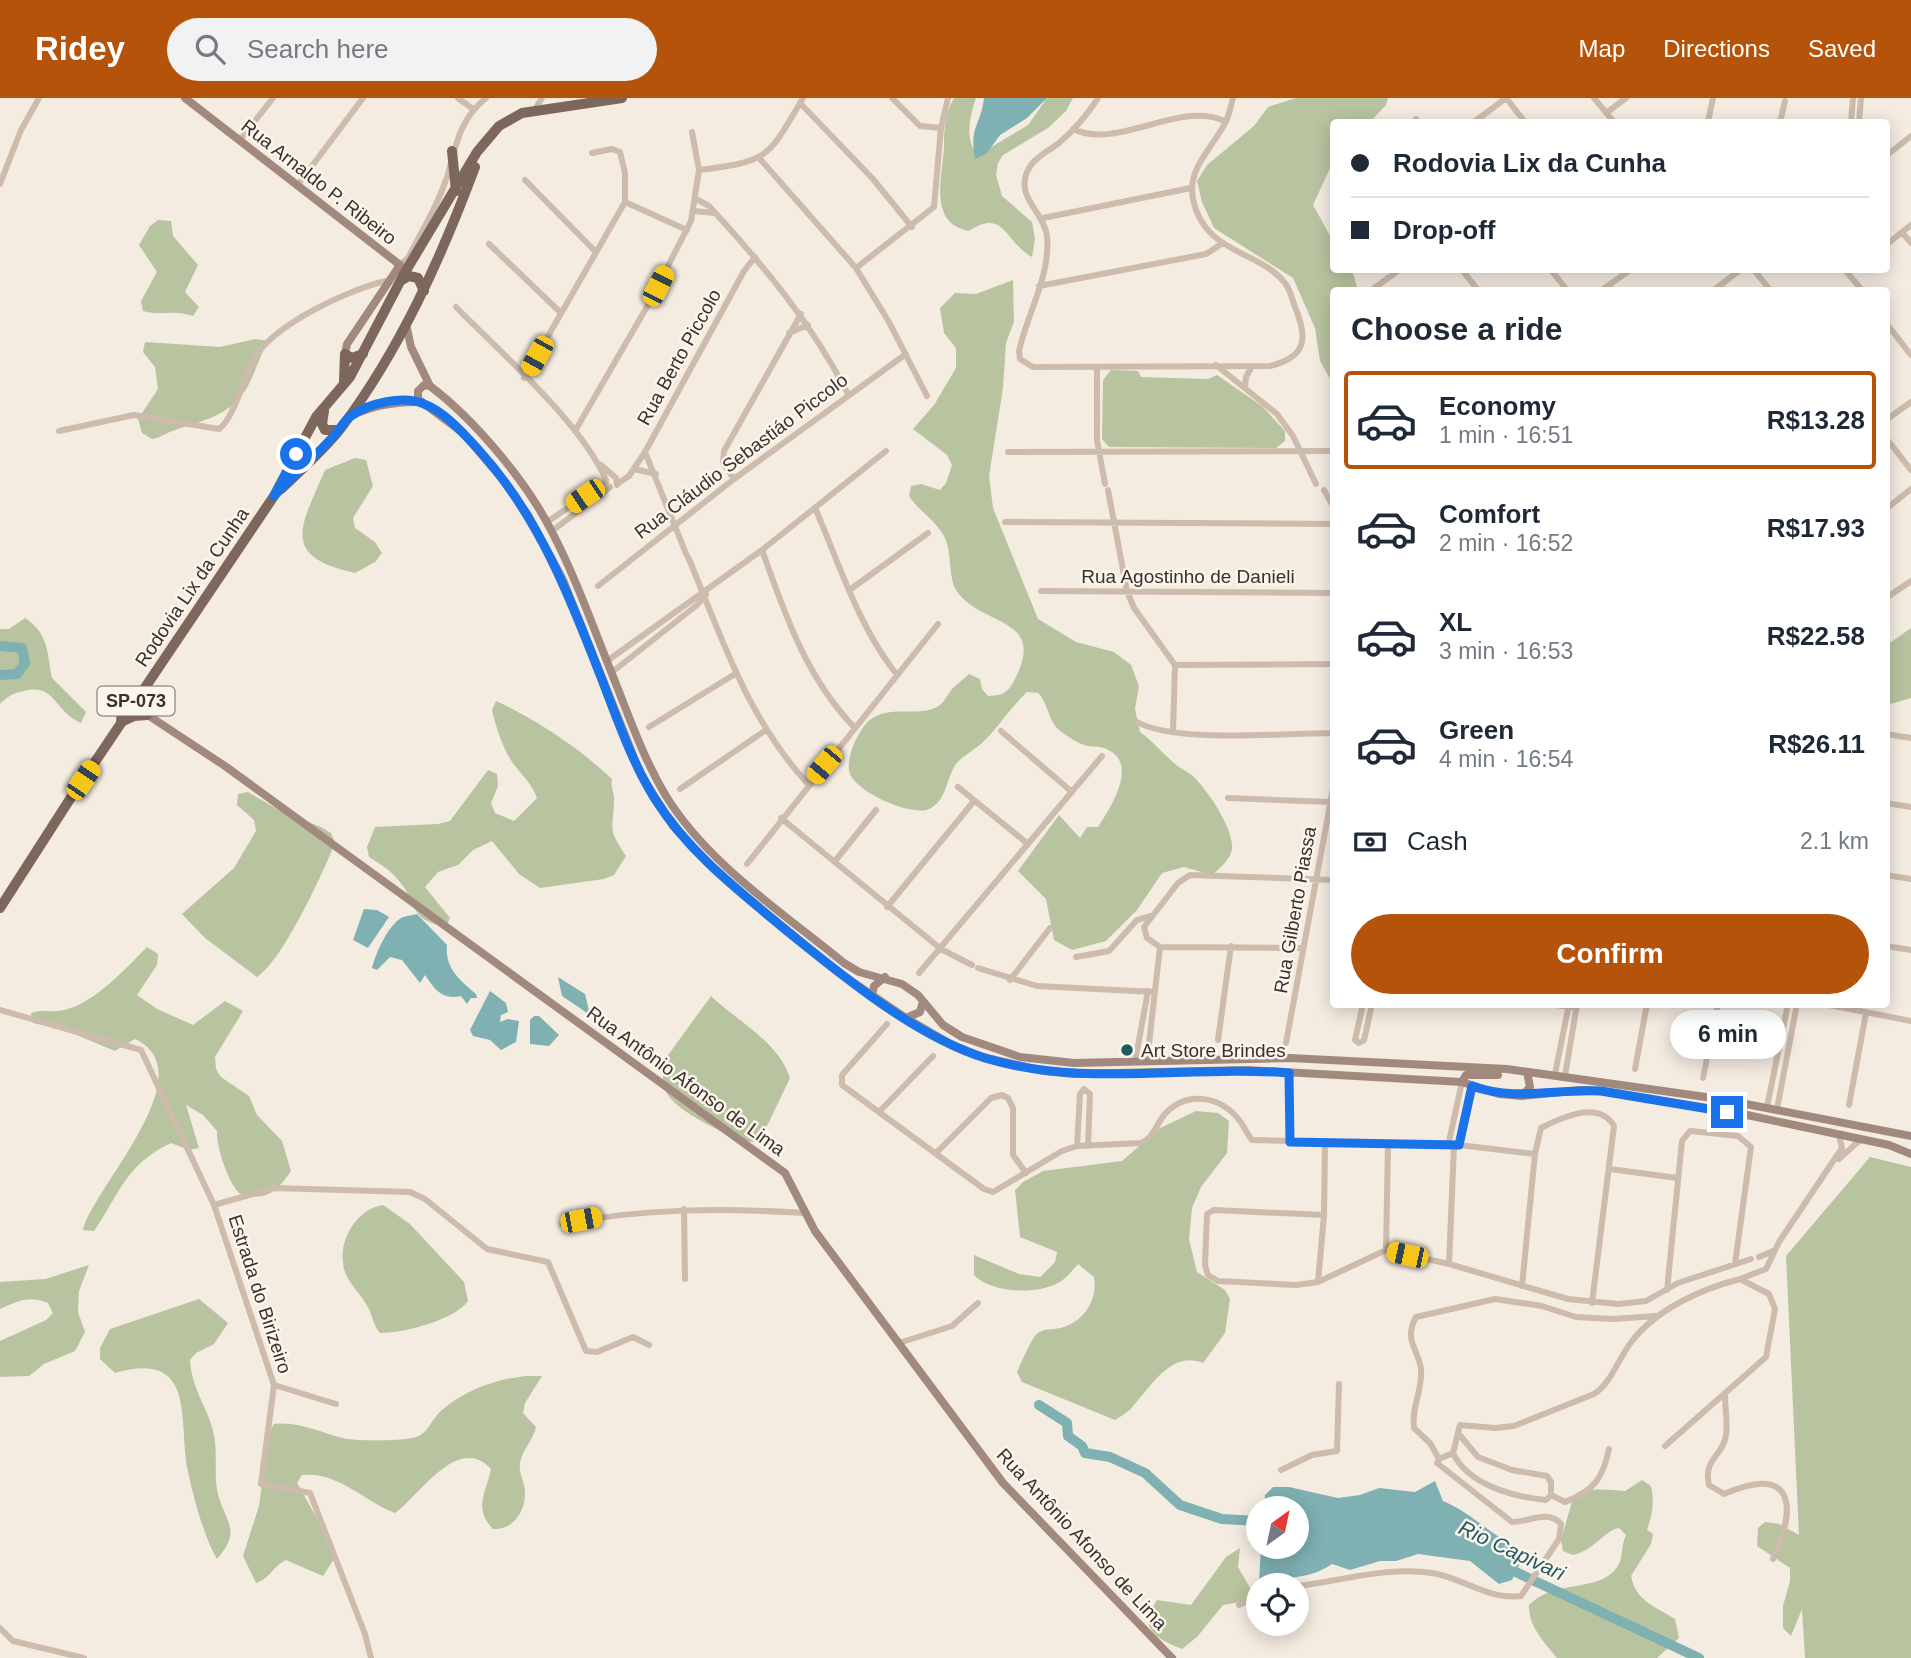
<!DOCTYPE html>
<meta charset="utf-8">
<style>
body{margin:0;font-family:Arial,sans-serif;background:#f2f2f3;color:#1f2937;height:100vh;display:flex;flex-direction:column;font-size:26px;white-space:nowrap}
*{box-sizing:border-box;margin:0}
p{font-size:23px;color:#747a83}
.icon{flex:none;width:38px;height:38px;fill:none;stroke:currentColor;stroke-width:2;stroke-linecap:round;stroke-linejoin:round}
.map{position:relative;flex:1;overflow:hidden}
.drawer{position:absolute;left:1330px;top:189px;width:560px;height:721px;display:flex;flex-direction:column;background:#fff;border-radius:7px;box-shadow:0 4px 18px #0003}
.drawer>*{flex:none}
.top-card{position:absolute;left:1330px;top:21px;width:560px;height:154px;border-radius:7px;box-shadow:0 4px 18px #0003;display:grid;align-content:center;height:154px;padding:0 21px;background:#fff}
.needle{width:46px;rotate:33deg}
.tools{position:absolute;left:1246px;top:1398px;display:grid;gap:14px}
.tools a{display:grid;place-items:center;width:63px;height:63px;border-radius:50%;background:#fff;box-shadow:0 4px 18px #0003;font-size:35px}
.end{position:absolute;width:32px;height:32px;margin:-16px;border:9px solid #1a73e8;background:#fff;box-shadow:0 0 0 4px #fff}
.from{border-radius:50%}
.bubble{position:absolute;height:49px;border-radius:24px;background:#fff;box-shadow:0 4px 18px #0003;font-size:23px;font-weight:600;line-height:49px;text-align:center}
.car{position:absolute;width:21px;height:42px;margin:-21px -10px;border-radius:9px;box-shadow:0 0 5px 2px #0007;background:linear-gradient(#f5c518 24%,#345 0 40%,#f5c518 0 76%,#345 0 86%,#f5c518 0)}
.top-card b{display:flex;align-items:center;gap:24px;height:66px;font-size:26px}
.top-card b+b{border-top:2px solid #e0e1e3}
.top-card i{width:18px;height:18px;background:#1f2937}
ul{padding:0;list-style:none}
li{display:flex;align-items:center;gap:21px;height:98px;margin:0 14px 10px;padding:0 7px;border:4px solid transparent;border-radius:7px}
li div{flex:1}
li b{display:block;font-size:26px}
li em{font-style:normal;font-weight:600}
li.on{border-color:#b45309}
li>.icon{width:63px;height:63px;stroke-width:1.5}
h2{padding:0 21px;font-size:32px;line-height:84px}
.pay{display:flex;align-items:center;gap:18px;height:77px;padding:0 21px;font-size:26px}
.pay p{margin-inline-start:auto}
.button{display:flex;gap:14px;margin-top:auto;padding:14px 21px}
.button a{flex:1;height:80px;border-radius:42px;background:#b45309;color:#fff;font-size:28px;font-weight:600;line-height:80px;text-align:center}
header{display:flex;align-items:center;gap:42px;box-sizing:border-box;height:98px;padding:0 35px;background:#b45309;color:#fff}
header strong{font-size:33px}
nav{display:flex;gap:38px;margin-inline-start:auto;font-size:24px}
.search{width:490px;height:63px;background:#f2f2f3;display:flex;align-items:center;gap:18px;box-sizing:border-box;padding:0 24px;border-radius:38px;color:#747a83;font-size:26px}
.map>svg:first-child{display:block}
</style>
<header>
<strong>Ridey</strong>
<div class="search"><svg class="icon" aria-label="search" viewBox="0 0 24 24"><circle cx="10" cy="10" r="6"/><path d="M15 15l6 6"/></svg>Search here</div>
<nav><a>Map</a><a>Directions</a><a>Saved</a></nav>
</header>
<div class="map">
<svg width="1911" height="1560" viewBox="0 0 1911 1560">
<rect width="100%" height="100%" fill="#f4ebe1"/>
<!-- green -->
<path fill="#b8c4a0" d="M954 0H976C970 17 964 43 978 57L1028 27 1047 0H1073L1066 13 1048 30 1003 57 998 65 996 77 1002 98 1032 124 1035 141 1032 159C1005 145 1005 109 969 133 927 125 943 78 944 48 944 30 945 16 954 0Z
M1296 0H1388L1386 7 1370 24H1334L1333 64 1313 107 1333 143 1334 172H1352L1358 192H1334L1333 286 1320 263 1315 230 1293 180 1214 130 1202 104 1197 83 1207 67 1254 28 1268 9Z
M158 122 171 123 173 138 198 167 185 194 199 209 193 218C174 211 160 218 143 213L141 203 157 174 139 147 150 128Z
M1013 182 1014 224 1006 245 1003 290 989 378 993 410 1038 521 1076 544 1114 554 1131 567 1139 588 1135 611 1140 634C1153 643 1160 653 1172 663 1178 670 1188 673 1194 679 1208 693 1234 731 1232 751 1230 762 1220 770 1212 777L1184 769 1162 775 1137 812 1106 843 1072 852 1054 842 1046 801 1018 773 1059 717 1080 740 1087 729H1098C1111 709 1141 663 1104 650 1098 648 1093 649 1088 648 1078 646 1067 638 1059 632 1047 621 1049 606 1038 595L1027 594C1010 610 1000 627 985 642 976 652 964 656 956 666 946 680 947 703 929 711 911 719 857 694 850 676 845 662 856 638 865 627 885 603 918 622 940 607 946 602 948 595 953 590 958 585 964 581 969 576L980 581 982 591 988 598C1001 598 1008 595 1014 583 1048 519 984 529 958 495 947 480 953 455 944 438 935 422 918 412 909 398L911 388 921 386 940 392 946 385 952 367 947 357 913 331 934 307 956 270V250L944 235 940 210 955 195 976 196Z
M255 241 269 243C259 258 256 273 248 288 230 319 203 322 172 333 164 336 160 340 152 341L142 335 138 321 158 291 155 269 143 254 145 244 220 249Z
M1111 272 1138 273 1141 279 1208 281 1217 277 1262 308 1285 333V343L1276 350 1109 349 1102 341 1103 282Z
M355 360 366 362 373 388 353 420 355 430 375 444 382 455 375 464 355 475C278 458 302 427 325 372Z
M25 520C49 536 47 555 52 580L86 614 81 625C53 613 56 585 24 593 13 595 8 598 0 606V531H9Z
M1911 530V600L1887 607V547Z
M496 603C537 622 579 650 612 681 610 690 615 695 614 703 613 734 607 729 626 758L614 777 604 781 540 790 519 776 492 743 473 752 458 767 438 774 425 789 450 820 446 829C408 821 419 808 400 784 392 773 380 766 369 759L367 749 375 729 438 726 450 723 488 672 497 676 498 688 491 705 495 715 514 723 537 700C532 687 524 679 515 668 504 654 496 630 492 612Z
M248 694 277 711 321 729 331 735 335 745C322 777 283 862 257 879L205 840 182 816 234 770 256 733 254 722 237 707 238 696Z
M147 849 158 856 157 867 137 897 157 911 193 927 225 903 243 913 215 959 216 971 221 979 249 998 257 1017 282 1043 291 1073C277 1094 264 1105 239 1095 228 1084 216 1048 217 1033L203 1017 186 1007 199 1050 189 1052 171 1045C126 1066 120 1095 94 1133L83 1132C92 1091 207 975 135 941L115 953 62 931 33 925 31 915C42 911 52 915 64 912 95 905 125 871 147 849Z
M711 898C738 924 778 943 790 980L768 1026 754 1044C735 1043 678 1014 668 997 661 988 662 970 666 960Z
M1196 1013 1218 1015 1229 1023 1227 1055 1201 1089 1192 1110 1189 1141 1197 1174 1225 1192 1230 1201 1225 1235 1203 1265C1171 1252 1151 1289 1133 1308 1129 1314 1121 1318 1115 1322L1022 1284 1017 1274C1021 1265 1032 1239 1038 1235 1044 1230 1053 1232 1060 1230 1084 1225 1098 1201 1094 1179L1078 1166C1072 1173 1066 1181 1058 1185 1036 1197 991 1195 974 1177V1157L1019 1176 1040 1179 1055 1164 1057 1154 1020 1139 1015 1092 1023 1084 1043 1073 1122 1063 1160 1030Z
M1870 1059 1911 1069V1560H1805L1802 1511 1791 1538 1783 1530V1508L1790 1483V1470L1757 1448 1758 1430 1765 1424 1779 1426 1799 1437 1786 1158Z
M383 1107 410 1126 464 1184 468 1203C455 1222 403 1235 380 1235 372 1226 373 1216 366 1206 358 1192 344 1182 343 1164 340 1139 358 1111 383 1107Z
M89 1167 79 1193 78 1214 85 1234 75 1253 44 1266 29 1278 0 1279V1243L46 1222 53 1215 48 1205C29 1197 18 1203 0 1211V1184L45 1181Z
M199 1201 228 1225 214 1246 196 1255 190 1262C192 1292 207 1308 213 1333 218 1352 214 1373 217 1392 223 1423 244 1430 217 1461 204 1440 192 1394 187 1369 179 1319 195 1252 115 1275L100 1261V1250L110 1231Z
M526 1278H542L525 1305 523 1315 536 1329C533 1343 522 1352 520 1365 519 1374 522 1379 524 1387 529 1408 515 1433 493 1431 473 1410 486 1395 491 1371 458 1335 420 1397 395 1415 364 1403 338 1373 302 1377L297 1385 318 1422 334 1461 323 1478 286 1462C273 1468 270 1481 256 1485L243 1458 259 1408 269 1335 274 1326C300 1323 323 1336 347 1341 361 1343 398 1343 412 1340 428 1338 431 1321 442 1312 465 1292 496 1281 526 1278Z
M1642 1382 1651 1388C1655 1406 1652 1416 1647 1432L1653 1436 1651 1446 1631 1478C1636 1504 1655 1508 1675 1521L1679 1540 1657 1560H1557C1544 1544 1528 1528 1529 1507 1555 1480 1600 1496 1618 1468 1623 1460 1621 1447 1626 1437L1619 1430C1603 1433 1597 1451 1573 1457L1563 1453 1561 1442 1574 1397C1590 1389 1607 1392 1625 1393Z
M1240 1450 1238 1469 1253 1495 1246 1503 1223 1507 1197 1539 1182 1551C1166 1544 1150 1539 1147 1520L1157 1502 1191 1507 1226 1459Z"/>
<!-- water -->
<path fill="#7fb0b2" d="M984 0H1047L1027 20 1000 37 987 55 975 61C969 28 981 27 984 0Z
M364 811 377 812 389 819 368 850 353 842Z
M417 816 447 847C445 871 459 881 476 896L477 900H471L467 906 461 898C442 902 435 892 425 877L420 885 402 862 390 859 377 872 372 870C376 855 387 829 401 820 405 818 413 817 417 816Z
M558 879 585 896 590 917 562 898Z
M490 893 506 905 508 914 501 917 500 924 508 921 519 923 516 944 501 952 490 942 473 938 470 932Z
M534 918H539L559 937 549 948 530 946V922Z
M1435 1383 1443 1403C1470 1414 1490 1436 1516 1449L1521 1463 1512 1482 1499 1486 1470 1463 1418 1456 1396 1463H1380L1350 1472 1332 1466C1311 1481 1284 1480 1259 1484L1261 1449H1297V1410H1264L1265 1397 1273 1389H1289L1338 1400 1360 1397 1379 1390 1415 1394Z"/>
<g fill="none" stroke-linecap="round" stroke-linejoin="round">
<!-- river -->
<path stroke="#7fb0b2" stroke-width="10" d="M0 548 22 550 25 565 17 576 0 577
M1039 1307 1067 1325 1068 1338 1082 1348 1085 1355 1110 1359 1145 1375 1180 1407 1222 1421 1258 1423
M1505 1469 1699 1560"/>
<!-- street -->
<path stroke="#cdbbac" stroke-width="6" d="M458 0 473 11
M892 0 920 28 941 30
M1098 0C1087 17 1074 32 1059 45 1047 54 1033 60 1027 74 1016 100 1044 114 1047 138 1051 177 1027 216 1019 253L1020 261 1033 269 1270 268C1307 259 1308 240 1295 209 1292 201 1290 191 1285 185 1259 152 1204 156 1193 101 1187 70 1212 51 1225 25 1229 18 1231 8 1233 0
M1506 0 1525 24
M1594 0 1614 24
M800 5 873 81 912 129
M535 11 542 0
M1606 15 1626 0
M1416 21 1419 24
M1474 24 1506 0
M1708 24 1713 0
M1780 24 1785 3
M1851 24 1853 0
M1859 24 1861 0
M1073 31C1117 53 1184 0 1226 24
M240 42 273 0
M1886 58 1911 38
M760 61 856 170 889 224 927 298
M699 72C770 63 767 61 803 0
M525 82 595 153
M0 86 21 32 39 0
M297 88 363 0
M696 101 709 108C764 168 811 224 848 296
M625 104 687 132
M694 113 714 115
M1043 120 1191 90
M1902 134 1911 145
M489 146 561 215
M1886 147 1911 127
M400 167 408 160C422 133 439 105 448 76 456 46 460 21 486 0
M856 170 934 109 941 30 948 0
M1462 172 1478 192
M1551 172 1567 192
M1754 172 1770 192
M1845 172 1862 192
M1039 188 1206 156 1223 145
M1373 191 1399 172
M1602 192 1630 172
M1714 192 1740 172
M456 209C502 256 581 324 606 382
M1886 225 1911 257
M789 235 808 227
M1216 267 1277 316 1293 338 1316 386
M1097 269V342L1105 386
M524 280 625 104V75L620 54 612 51 592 55
M1245 290 1246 279 1252 268
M1886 322 1911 304
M59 333 134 317 219 331C234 320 244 280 253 263 270 228 349 191 386 183
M575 333 648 207 691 123 699 72 692 34
M1886 340 1911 372
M645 354 687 458
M1008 354 1334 353
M601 367 616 380 617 387
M634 371 656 376
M734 381 723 365 724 353 801 216
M617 386 629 378 645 354 744 173 755 159
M1108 392 1127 493 1134 510 1175 567 1173 634
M1324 392 1334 410
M815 410C840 467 858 528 897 577
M1886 411 1911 391
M547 424 606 384
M1005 424 1334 426
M552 433 610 389
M762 452C785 516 806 580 855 630
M689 461C722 541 748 621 808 686
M598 488 734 381 906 256
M851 491 928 435
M1041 493 1334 495
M1886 500 1911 483
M607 563 762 452 886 353
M1175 567 1334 566
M611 575 697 507 706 496
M1135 623C1174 646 1285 635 1334 635
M649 629 735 576
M1001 633 1072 694
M1886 636 1911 640
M958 689 1028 746
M680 691 766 632
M1228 700 1331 704
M1886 705 1911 709
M781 720 941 851 972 867
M835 763 876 712
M747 766 938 526
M1886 777 1911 781
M887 809 974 703
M1886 848 1911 852
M1303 850 1160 849 1147 840 1144 829 1178 785 1190 777 1334 782
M1076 859 1109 853 1137 822 1151 818
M978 870 1037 888 1155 894
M919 875 1102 658
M1010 882 1050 830
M1363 906 1355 942 1359 945 1364 942 1372 906
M1548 906 1571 909
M1824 906 1911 923
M0 912 141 952 214 1107 274 1287 261 1386 310 1395 365 1536 371 1560
M887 926 842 977V987L984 1091 993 1094 1062 1053 1077 1048 1141 1045C1155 1039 1155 1027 1165 1016 1187 992 1221 998 1240 1023 1245 1030 1247 1036 1252 1042L1459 1047 1535 1056
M1218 942 1231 848
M1286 945 1334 685
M1147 963 1160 849
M1135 964 1148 893
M1635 971 1647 906
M1289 975 1290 1044
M1555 976 1569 906
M1565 978 1577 906
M1703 980 1718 906
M1849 1007 1866 915
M1767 1009 1788 906
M1777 1011 1797 906
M879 1014 933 958
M1459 1047 1472 988
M1077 1048 1080 996 1084 991 1090 996 1088 1048
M1448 1048 1462 984
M936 1055 991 1000 1002 997 1008 1000 1013 1010V1057L1026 1075
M1839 1061 1860 1042
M1610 1071 1677 1080
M214 1107 274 1090 410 1094 425 1101 487 1151 548 1164 586 1253 597 1254 633 1239 649 1247
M684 1111 685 1181
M1324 1117 1214 1112 1207 1116 1205 1167 1208 1177 1218 1183 1296 1187 1318 1184 1386 1152 1449 1166 1568 1201 1618 1206 1646 1203 1678 1185 1751 1161
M562 1126C644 1110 723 1110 807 1115
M1386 1152 1388 1046
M1759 1159 1773 1153
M1449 1166 1454 1048
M1740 1181 1766 1171 1779 1144 1842 1050 1839 1037
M1318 1184 1324 1117 1325 1045
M1522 1188 1535 1056 1541 1030C1562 1019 1599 1002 1614 1028L1592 1205
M1667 1192 1682 1043 1690 1033 1738 1038 1751 1049 1735 1166
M899 1245 952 1228 978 1205
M274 1287 336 1306
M1725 1298C1725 1311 1728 1325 1726 1337 1723 1359 1703 1360 1709 1387L1724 1396C1793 1366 1798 1407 1773 1461
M1458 1335 1478 1359 1512 1372 1547 1378 1551 1384V1397
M1453 1355C1468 1387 1514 1399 1546 1402L1551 1397
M1439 1361 1453 1355 1460 1327 1495 1330 1514 1328 1594 1296C1612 1284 1618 1261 1632 1243 1657 1211 1701 1191 1740 1181L1769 1196 1775 1211 1766 1259 1665 1348
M1281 1372 1312 1357 1337 1353 1339 1286
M1551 1397 1565 1404C1594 1393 1603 1380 1609 1351
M1297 1488C1340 1483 1389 1468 1432 1475 1464 1480 1487 1502 1521 1498L1559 1441 1561 1426C1548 1411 1529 1424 1512 1424L1437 1365 1439 1361 1430 1345 1414 1330C1411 1310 1423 1291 1421 1271 1419 1252 1403 1243 1416 1219L1495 1201 1542 1208 1576 1219 1613 1221 1656 1218
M1239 1507 1258 1499
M0 1530 13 1543 84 1560"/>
<!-- secondary -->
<path stroke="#a18a7d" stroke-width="8" d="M185 0 400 167 347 246 345 256
M406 226 411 249 430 288
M349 318C374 308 394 303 422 304
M131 606 225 668 785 1075 815 1133 1003 1385 1172 1560
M872 898 874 888 885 879
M906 920 920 914 923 903
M1462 984 1466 977H1498
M1522 998 1530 989 1527 974
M1911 1038 1720 1001 1507 971 1290 960 1074 965 1020 959 962 939 943 927 918 897 902 886 859 874 844 865C783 815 708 766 666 698 643 660 629 618 612 576 593 529 576 480 552 434 527 384 475 322 430 288L424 287 418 293V301L463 335 503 382 528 417 563 482 641 677 673 728 713 770 743 796 838 874 906 920 952 947 982 959 1044 973 1073 976 1247 972 1462 984 1499 996 1522 998 1581 992 1601 993 1747 1017 1889 1047 1911 1056"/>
<!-- primary -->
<path stroke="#7d675c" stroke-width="10" d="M452 53 456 93
M402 182 409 178 418 180 424 193
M344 283 345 256 352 260 363 256
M324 313 322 326 325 332H339
M281 391C301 372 324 352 341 330 400 252 441 160 475 69
M143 593 147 617 134 618 121 624C121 612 129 596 143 593Z
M0 810 70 701 274 398 316 319 350 279 404 176 477 54 499 28 522 15 622 0"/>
</g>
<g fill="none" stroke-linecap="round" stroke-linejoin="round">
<!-- route -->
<path stroke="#1a73e8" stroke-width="9" d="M296 356 274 398C294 378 314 359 333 339 339 333 344 322 351 318 369 305 403 297 424 306 445 314 462 334 477 350 540 419 571 502 604 587 619 626 633 666 655 701 689 755 739 793 787 833 844 879 915 938 985 960 1083 990 1188 967 1289 975L1290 1044 1459 1047 1472 988C1517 1004 1557 990 1601 993L1727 1014"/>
</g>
<!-- markers -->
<circle fill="#1f5a5e" stroke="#fbf5ee" stroke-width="2.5" cx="1127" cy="952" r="7"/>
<g text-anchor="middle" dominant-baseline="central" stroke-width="5" stroke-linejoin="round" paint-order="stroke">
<!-- shield labels -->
<rect fill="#fbf5ee" stroke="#756b66" stroke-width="2" x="97.5" y="588.5" width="77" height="29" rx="5"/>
<g font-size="18" font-weight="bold" fill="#3b302b">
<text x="136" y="603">SP-073</text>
</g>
<!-- street labels -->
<g font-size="19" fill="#3b302b" stroke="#fbf5ee">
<text transform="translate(319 84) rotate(38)">Rua Arnaldo P. Ribeiro</text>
<text transform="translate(679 259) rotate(-61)">Rua Berto Piccolo</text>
<text transform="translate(741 358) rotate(-37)">Rua Cláudio Sebastiáo Piccolo</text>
<text x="1188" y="478">Rua Agostinho de Danieli</text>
<text transform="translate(192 489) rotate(-56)">Rodovia Lix da Cunha</text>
<text transform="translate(1295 812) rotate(-80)">Rua Gilberto Piassa</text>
<text transform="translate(686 983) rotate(36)">Rua Antônio Afonso de Lima</text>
<text transform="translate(260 1196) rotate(72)">Estrada do Birizeiro</text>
<text transform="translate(1082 1441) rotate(47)">Rua Antônio Afonso de Lima</text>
</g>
<!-- poi labels -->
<g font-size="19" fill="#3b302b" stroke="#fbf5ee" text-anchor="start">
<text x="1141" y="952">Art Store Brindes</text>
</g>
<!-- water labels -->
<g font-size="21" font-style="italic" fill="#1f5a5e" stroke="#fbf5ee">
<text transform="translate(1512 1452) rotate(25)">Rio Capivari</text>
</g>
</g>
</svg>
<div class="tools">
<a><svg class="needle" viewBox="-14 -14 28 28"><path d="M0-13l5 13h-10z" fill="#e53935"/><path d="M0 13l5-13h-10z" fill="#747a83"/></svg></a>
<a><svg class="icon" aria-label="locate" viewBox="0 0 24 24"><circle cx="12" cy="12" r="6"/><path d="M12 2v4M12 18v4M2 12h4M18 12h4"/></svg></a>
</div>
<i class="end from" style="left:296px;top:356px"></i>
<i class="end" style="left:1727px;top:1014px"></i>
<div class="bubble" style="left:1670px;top:912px;width:116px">6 min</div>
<i class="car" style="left:658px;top:188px;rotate:27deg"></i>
<i class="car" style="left:537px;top:258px;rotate:209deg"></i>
<i class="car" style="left:585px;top:398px;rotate:236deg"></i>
<i class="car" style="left:824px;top:667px;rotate:220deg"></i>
<i class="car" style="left:83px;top:682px;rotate:34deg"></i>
<i class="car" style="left:581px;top:1122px;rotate:79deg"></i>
<i class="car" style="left:1407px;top:1157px;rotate:282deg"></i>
<div class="top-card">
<b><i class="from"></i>Rodovia Lix da Cunha</b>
<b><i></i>Drop-off</b>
</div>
<section class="drawer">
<h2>Choose a ride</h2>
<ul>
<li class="on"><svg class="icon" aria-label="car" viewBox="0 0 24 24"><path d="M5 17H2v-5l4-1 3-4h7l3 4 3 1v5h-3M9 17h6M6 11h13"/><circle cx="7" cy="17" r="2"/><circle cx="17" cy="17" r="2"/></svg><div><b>Economy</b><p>1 min · 16:51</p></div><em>R$13.28</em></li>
<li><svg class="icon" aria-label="car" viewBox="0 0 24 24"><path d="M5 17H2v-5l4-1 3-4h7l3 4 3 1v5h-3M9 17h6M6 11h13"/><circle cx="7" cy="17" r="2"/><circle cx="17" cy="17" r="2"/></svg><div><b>Comfort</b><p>2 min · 16:52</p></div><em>R$17.93</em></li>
<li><svg class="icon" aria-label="car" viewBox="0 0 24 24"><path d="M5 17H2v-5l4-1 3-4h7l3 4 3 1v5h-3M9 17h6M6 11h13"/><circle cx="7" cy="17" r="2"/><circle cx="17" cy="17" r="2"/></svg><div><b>XL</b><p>3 min · 16:53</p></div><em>R$22.58</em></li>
<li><svg class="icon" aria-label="car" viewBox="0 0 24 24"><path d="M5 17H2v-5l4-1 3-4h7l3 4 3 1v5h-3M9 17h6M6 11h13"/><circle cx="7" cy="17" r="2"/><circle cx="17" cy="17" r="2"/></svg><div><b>Green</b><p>4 min · 16:54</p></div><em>R$26.11</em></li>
</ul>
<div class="pay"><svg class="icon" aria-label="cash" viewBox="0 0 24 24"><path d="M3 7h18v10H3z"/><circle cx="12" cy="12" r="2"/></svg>Cash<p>2.1 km</p></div>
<div class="button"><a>Confirm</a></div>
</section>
</div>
